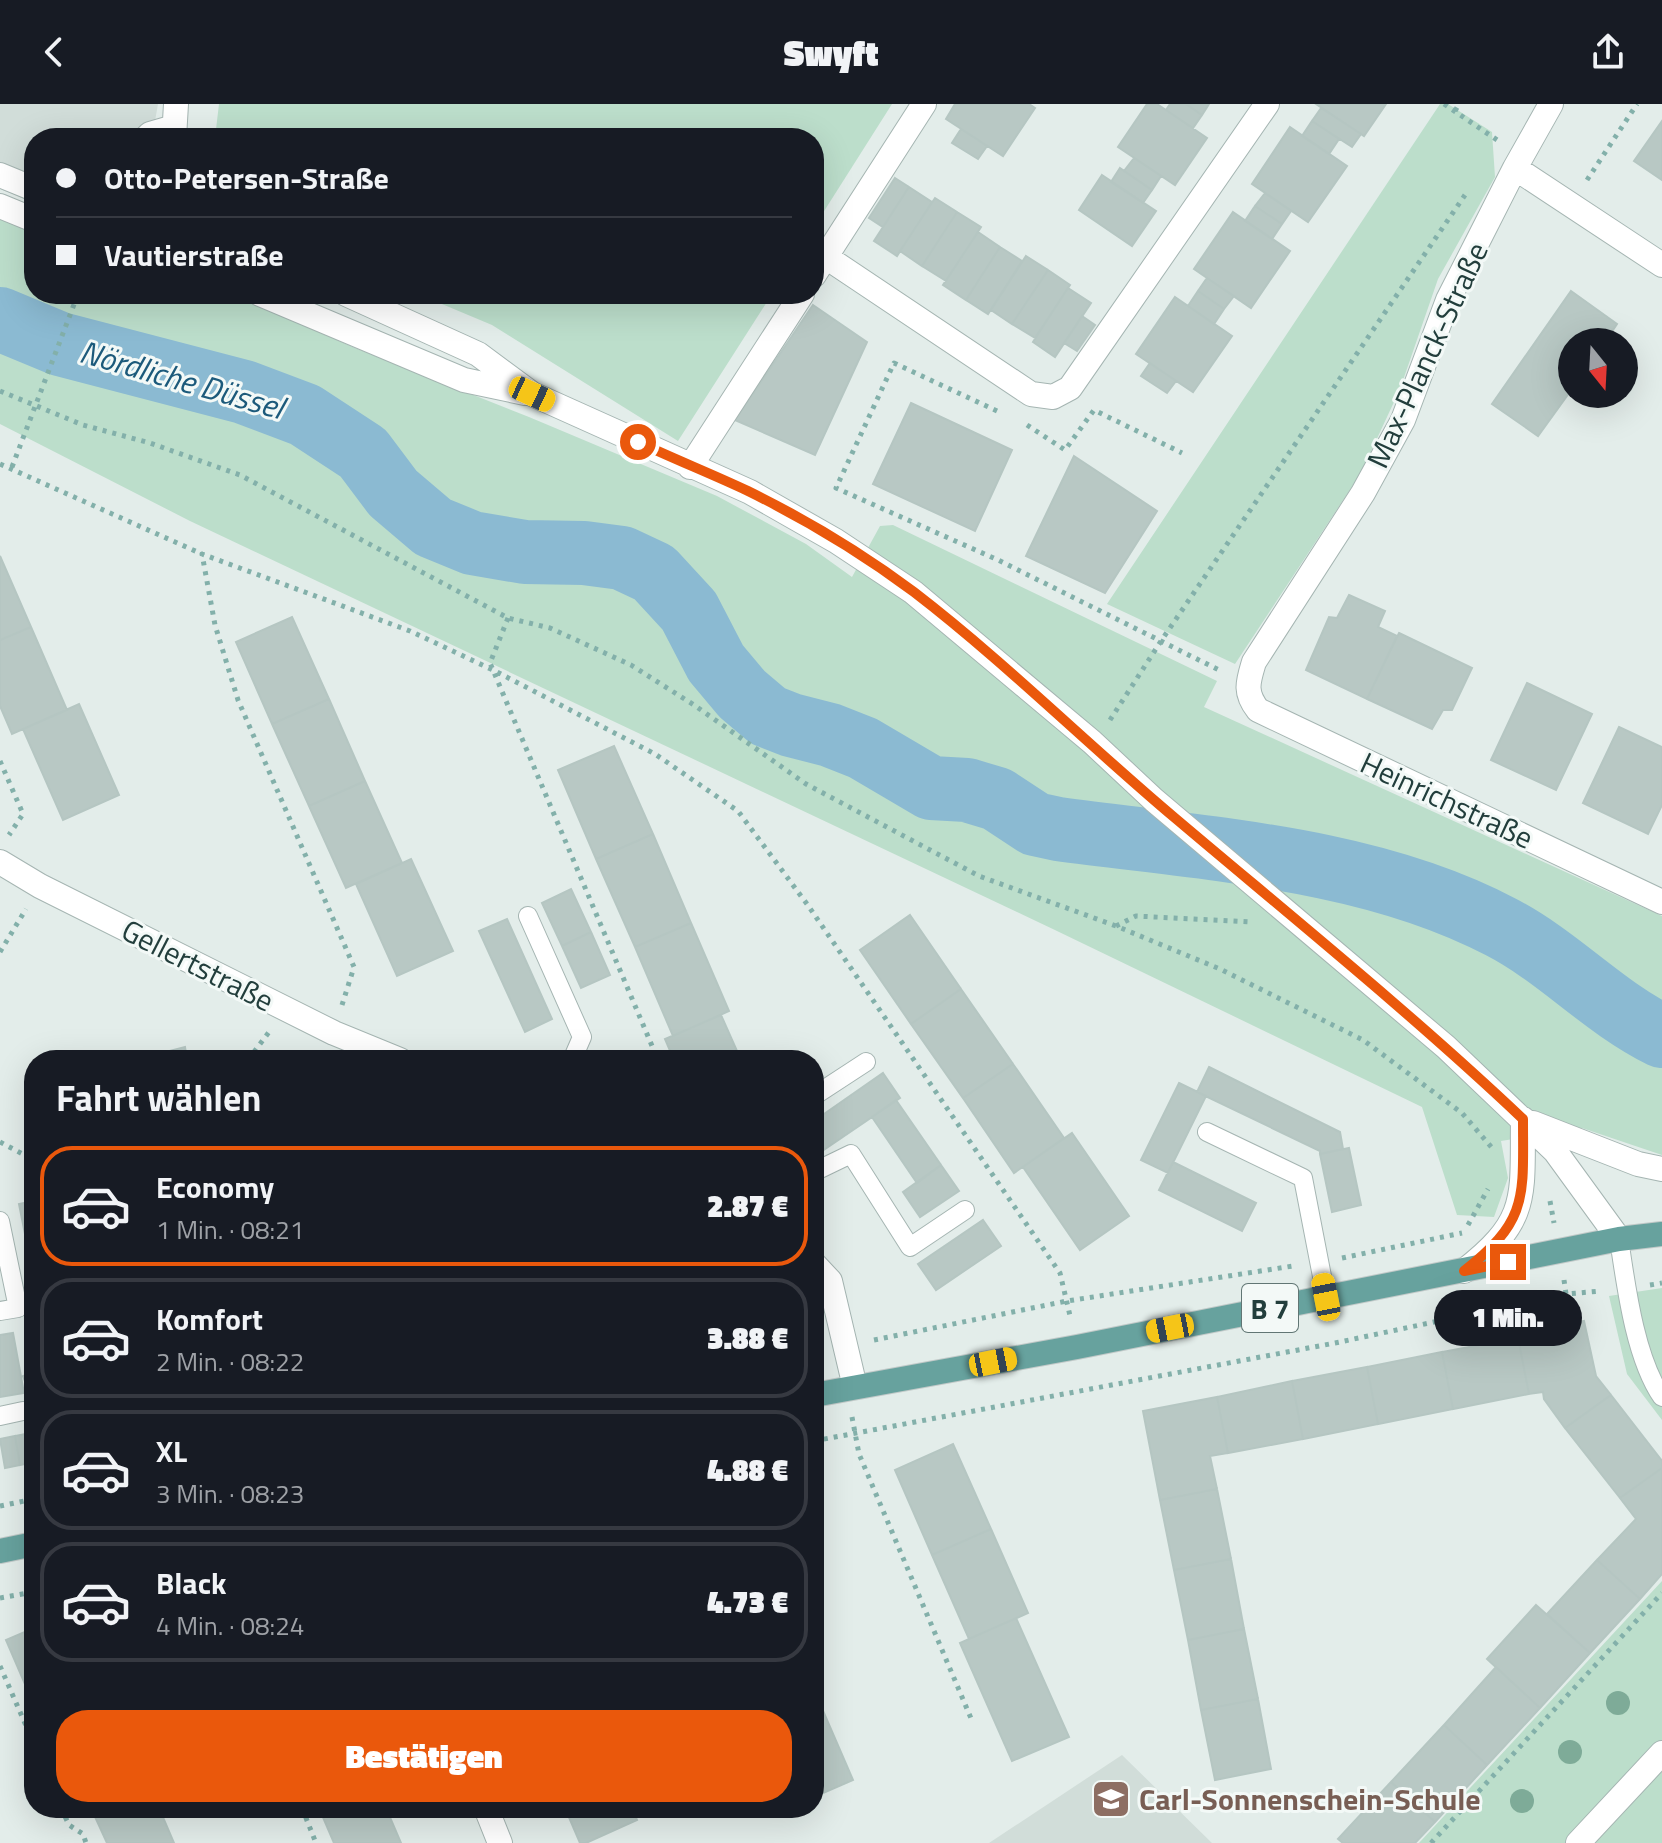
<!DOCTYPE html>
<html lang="de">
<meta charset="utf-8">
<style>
body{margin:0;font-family:"Titillium Web",sans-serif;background:#242831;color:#f1f3f6;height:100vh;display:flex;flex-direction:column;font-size:30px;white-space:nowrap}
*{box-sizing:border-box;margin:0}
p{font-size:26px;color:#9ea1a6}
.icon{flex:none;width:44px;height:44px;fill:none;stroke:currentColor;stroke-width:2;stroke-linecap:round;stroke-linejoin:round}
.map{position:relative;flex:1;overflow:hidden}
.details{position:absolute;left:24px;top:946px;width:800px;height:768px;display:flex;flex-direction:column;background:#171b24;border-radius:32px;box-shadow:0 8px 32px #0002}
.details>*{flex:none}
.guide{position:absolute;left:24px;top:24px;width:800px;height:176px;border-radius:32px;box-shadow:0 8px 32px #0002;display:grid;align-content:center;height:176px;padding:0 32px;background:#171b24}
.needle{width:52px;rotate:162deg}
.controls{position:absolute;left:1558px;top:224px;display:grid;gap:16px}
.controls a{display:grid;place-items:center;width:80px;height:80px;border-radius:50%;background:#171b24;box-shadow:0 8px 32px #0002;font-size:40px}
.end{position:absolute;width:36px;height:36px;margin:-18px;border:10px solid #ea580c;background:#fff;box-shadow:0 0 0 4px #fff}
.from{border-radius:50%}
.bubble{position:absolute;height:56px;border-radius:28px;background:#171b24;box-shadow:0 8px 32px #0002;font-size:26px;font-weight:800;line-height:56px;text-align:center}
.car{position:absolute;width:24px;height:48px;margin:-24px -12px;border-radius:10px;box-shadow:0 0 6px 2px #0007;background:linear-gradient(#f5c518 24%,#345 0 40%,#f5c518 0 76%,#345 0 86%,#f5c518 0)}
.guide b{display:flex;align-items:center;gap:28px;height:76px;font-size:30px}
.guide b+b{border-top:2px solid #363941}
.guide i{width:20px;height:20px;background:#f1f3f6}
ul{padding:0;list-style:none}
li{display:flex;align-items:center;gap:24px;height:120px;margin:0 16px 12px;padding:0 16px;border:4px solid #363941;border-radius:32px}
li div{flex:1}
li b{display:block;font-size:30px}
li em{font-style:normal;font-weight:800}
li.active{border-color:#ea580c}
li>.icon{width:72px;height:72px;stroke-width:1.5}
h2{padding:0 32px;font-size:36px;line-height:96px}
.primary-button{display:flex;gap:16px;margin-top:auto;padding:16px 32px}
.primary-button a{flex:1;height:92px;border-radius:32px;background:#ea580c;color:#fff;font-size:32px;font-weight:800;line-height:92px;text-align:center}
header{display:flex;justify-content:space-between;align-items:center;height:104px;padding:0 32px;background:#171b24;font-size:36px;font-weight:800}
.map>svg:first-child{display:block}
</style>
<header><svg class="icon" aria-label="back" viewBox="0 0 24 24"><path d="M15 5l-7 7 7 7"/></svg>Swyft<svg class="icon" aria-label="share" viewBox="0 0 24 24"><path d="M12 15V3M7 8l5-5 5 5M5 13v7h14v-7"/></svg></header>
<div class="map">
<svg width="1662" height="1739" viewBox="0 0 1662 1739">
<rect width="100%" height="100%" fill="#e3edea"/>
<!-- built -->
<path fill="#d1ddd9" d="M0 0H158L152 34H34V99L0 85Z
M1122 1651 1212 1739H989Z"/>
<!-- green -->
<path fill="#bcdecb" d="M219 0H892L814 123V34H215Z
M1440 0H1448L1492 28 1495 73 1438 175 1400 285 1361 369 1235 560 1107 500Z
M0 114 34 129V190H233L355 244 529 313 717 392 806 440 852 473 880 422 893 421 1217 577 1204 603 1662 812V1051L1582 1024 1501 1037 1508 1074 1494 1113 1457 1111 1422 1003 1057 827 190 417 0 320Z
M418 190H772L678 337 492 221Z
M1662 1184V1316L1627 1270 1609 1192Z
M1662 1477V1739H1419Z"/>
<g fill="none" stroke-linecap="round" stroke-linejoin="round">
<!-- river -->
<path stroke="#8bbad2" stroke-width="64" d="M0 215 60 240 244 288 305 311 363 349 393 389 433 423 472 439 525 448 584 449 622 454 654 469 689 507 716 559 742 590 768 612 791 621 830 631 863 644 931 684 967 686 997 695 1035 720 1058 725C1205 745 1368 753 1501 823 1559 853 1603 903 1662 932"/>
</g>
<!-- building -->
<path fill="#b8c8c4" stroke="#b5c6c2" stroke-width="2" d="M955 0H1029L1035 4 1003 52 946 15Z
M1147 0H1157L1207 34 1175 81 1118 43Z
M1170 0H1186L1202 11 1193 24 1166 6Z
M1186 0H1209L1202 11Z
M1316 0H1386L1364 32Z
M1321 4 1361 30 1352 43 1312 17Z
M1312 17 1339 35 1329 50 1302 32Z
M1662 17V76L1634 57Z
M1290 23 1347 62 1308 118 1252 80Z
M961 25 987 42 978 55 952 39Z
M1134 54 1161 72 1152 86 1124 67Z
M1120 64 1152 86 1143 99 1111 78Z
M1102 71 1156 107 1132 142 1079 106Z
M895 74 909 83 883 123 869 114Z
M909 83 932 98 897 152 874 137Z
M1265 89 1291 107 1282 120 1255 102Z
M935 94 957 108 922 162 900 147Z
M1255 102 1282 120 1272 135 1245 117Z
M957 108 981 123 946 177 922 162Z
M1233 108 1290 147 1251 204 1194 165Z
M978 128 1000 143 966 196 943 181Z
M1000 143 1022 157 988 210 966 196Z
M1026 152 1048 166 1012 220 991 206Z
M1048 166 1070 181 1035 234 1012 220Z
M1207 174 1234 192 1224 205 1198 187Z
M1068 184 1091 199 1055 253 1033 238Z
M1198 187 1224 205 1214 220 1188 202Z
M1571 187 1617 220 1605 238H1572V285L1538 332 1492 300Z
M1175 193 1232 232 1193 288 1136 250Z
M813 201 867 238 815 351 735 316Z
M1082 212 1095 221 1077 247 1064 239Z
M1150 259 1176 277 1167 289 1141 272Z
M911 299 1012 346 975 427 873 380Z
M1074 352 1157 407 1105 489 1026 452Z
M0 452 31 523 0 536Z
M1349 491 1385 507 1378 523 1397 532 1367 595 1306 566 1329 513 1337 514Z
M292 513 329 595 272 620 236 538Z
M31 523 67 606 12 630 0 602V536Z
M1399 529 1472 564 1452 606H1443L1432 625 1367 595Z
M1527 579 1592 610 1556 686 1491 656Z
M329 595 365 677 309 702 272 620Z
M79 600 119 691 63 716 23 625Z
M1619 623 1662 643V701L1648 730 1583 699Z
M614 642 653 730 596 755 558 666Z
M365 677 402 759 346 784 309 702Z
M653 730 691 819 635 843 596 755Z
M411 755 453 847 397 872 356 780Z
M571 785 591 828 562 842 542 799Z
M910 811 961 885 911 920 860 846Z
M507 815 552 915 525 928 479 827Z
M691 819 729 907 673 932 635 843Z
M591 828 610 871 581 884 562 842Z
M961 885 1013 960 963 994 911 920Z
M721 911 741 956H674L665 935Z
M185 943 187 956H145L158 953V950Z
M1013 960 1064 1034 1014 1069 963 994Z
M1209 963 1340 1028 1343 1045 1320 1050V1047L1197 988Z
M883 969 900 994 822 1047 814 1035V1017Z
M1179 979 1206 992 1168 1069 1141 1056Z
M896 996 941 1061 917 1079 872 1013Z
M1072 1029 1129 1112 1080 1146 1023 1063Z
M1349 1044 1361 1101 1332 1108 1320 1050Z
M1173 1058 1256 1099 1242 1127 1159 1086Z
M941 1061 959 1087 920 1113 903 1088Z
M34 1097V1113L22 1115 19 1100Z
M34 1113V1128L25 1130 22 1115Z
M983 1116 1001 1142 936 1186 918 1160Z
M34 1128V1144L28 1145 25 1130Z
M1584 1217 1596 1272 1611 1291 1565 1324 1544 1295 1543 1288 1529 1290 1518 1234 1533 1231 1532 1227Z
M13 1229 24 1289 0 1293V1231Z
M1518 1234 1529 1290 1453 1305 1442 1248Z
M1442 1248 1453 1305 1378 1320 1367 1263Z
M1367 1263 1378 1320 1303 1335 1292 1277Z
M34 1268V1301L23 1272Z
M1292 1277 1303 1335 1228 1349 1217 1293Z
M1611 1291 1662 1357V1364L1620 1394 1565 1324Z
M1217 1293 1228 1349 1210 1352 1217 1385 1160 1396 1143 1307Z
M31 1329 34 1358 20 1361 15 1332Z
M15 1332 20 1361 5 1364 0 1335Z
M953 1340 991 1425 932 1451 895 1366Z
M1662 1364V1470L1640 1495 1597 1456 1636 1415 1620 1394Z
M1217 1385 1231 1455 1174 1466 1160 1396Z
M991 1425 1028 1509 969 1535 932 1451Z
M1231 1455 1244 1525 1188 1536 1174 1466Z
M1597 1456 1640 1495 1590 1549 1547 1510Z
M1536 1501 1590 1549 1540 1604 1487 1555Z
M1016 1514 1069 1633 1012 1657 960 1539Z
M34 1524V1601L6 1536Z
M1244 1525 1258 1595 1201 1606 1188 1536Z
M1496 1563 1540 1604 1487 1661 1444 1621Z
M814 1586 853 1676 814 1693Z
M1258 1595 1271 1665 1215 1676 1201 1606Z
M1444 1621 1487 1661 1435 1718 1391 1678Z
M1391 1678 1435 1718 1415 1739H1343L1338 1735Z
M91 1704H159L174 1739H107Z
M319 1704H386L401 1739H334Z
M565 1704H632L637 1716 586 1739H580Z"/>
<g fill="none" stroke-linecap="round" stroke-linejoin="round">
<defs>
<path id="service" d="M528 812 582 933 572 956
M814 992 866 958
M1207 1028 1303 1074 1326 1193
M820 1065 851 1050 910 1143 965 1106
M0 1117 18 1204 0 1207
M1619 1135C1626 1182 1635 1254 1662 1293
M0 1312 23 1307"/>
<path id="minor" d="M1551 0 1515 64 1448 196 1403 316 1363 389 1254 558C1248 578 1244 588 1258 606L1662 798
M146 34 150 30 174 23
M174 34 176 0
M1515 64 1662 161
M0 71 34 85
M0 102 34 116
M826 153 1031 290 1053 293 1070 284 1267 0
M814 171 924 0
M260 190 464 276 525 289
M346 190 478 250 532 290 750 388 836 437 913 488 1092 638 1154 696 1446 943 1555 1047 1619 1135
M690 363 802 190
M0 758 40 782 334 929 400 956
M1533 1019 1638 1060 1662 1065
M814 1160 830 1177 855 1283
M1464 1167C1530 1116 1522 1093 1523 1015
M486 1704 500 1739"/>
<path id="tertiary" d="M1578 1739 1662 1649"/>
<path id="primary" d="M814 1291 1077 1243 1619 1135 1662 1130
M0 1447 34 1440"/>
</defs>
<!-- service casing -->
<use href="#service" stroke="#a5b5b2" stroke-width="20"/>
<!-- minor casing -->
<use href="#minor" stroke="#a5b5b2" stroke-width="26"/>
<!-- tertiary casing -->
<use href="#tertiary" stroke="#a5b5b2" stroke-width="26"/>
<!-- primary casing -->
<use href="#primary" stroke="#c1c9c8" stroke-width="26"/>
<!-- path -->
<path stroke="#83b0aa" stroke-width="5" stroke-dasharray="4 6" stroke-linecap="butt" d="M1444 0 1500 38
M1455 7 1459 0
M1587 76 1637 0
M0 287 83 321 150 339 240 371 508 514 550 524 631 561 694 601 806 680 979 772 1116 822 1220 865 1363 936 1462 1009 1493 1045
M997 307 894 259 836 384 998 456 1221 567
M1027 321 1065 346 1094 306 1182 349
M0 360 202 450
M12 363 78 190
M508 514 490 559 658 956
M1110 616 1161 537 1465 91
M0 657 23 710 9 731
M1116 822 1136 812 1251 818
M0 848 26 805
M342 901 354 863 238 596 215 521 202 450 410 527 495 567 655 650 738 707 807 800 1060 1169 1071 1216
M248 956 269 928
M0 1038 34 1056
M1550 1097 1554 1119
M1468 1121 1488 1085
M1342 1154 1462 1129
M1564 1176 1566 1190 1601 1187
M1650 1181 1662 1179
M874 1236 1067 1197 1293 1162
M852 1313 859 1350 973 1619
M814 1337 1335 1239 1566 1190
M0 1402 34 1395
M0 1494 34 1488
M0 1562 34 1640
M61 1704 69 1721 83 1730 86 1739
M302 1704 316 1739
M1431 1739 1662 1489"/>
<!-- service -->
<use href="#service" stroke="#fff" stroke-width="18"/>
<!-- minor -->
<use href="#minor" stroke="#fff" stroke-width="24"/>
<!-- tertiary -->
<use href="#tertiary" stroke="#fff" stroke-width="24"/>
<!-- primary -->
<use href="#primary" stroke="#67a29e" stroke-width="24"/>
</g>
<!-- trees -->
<g fill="#7eab98">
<circle cx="1618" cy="1599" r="12"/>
<circle cx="1570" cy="1648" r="12"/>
<circle cx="1522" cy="1697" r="12"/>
</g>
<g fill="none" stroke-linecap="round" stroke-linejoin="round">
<!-- route -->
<path stroke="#ea580c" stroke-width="10" d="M638 338C674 355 712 370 748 387 805 415 863 450 914 488 1005 558 1087 640 1175 714 1292 813 1412 910 1523 1015 1523 1093 1529 1116 1464 1167L1508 1158"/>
</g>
<!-- icons -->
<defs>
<symbol id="school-square" viewBox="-11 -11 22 22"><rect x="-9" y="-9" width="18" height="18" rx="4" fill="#8d6e63" stroke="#f3f9f7"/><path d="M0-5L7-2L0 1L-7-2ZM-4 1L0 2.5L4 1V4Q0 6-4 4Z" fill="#fff"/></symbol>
</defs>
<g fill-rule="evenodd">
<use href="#school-square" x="1089" y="1673" width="44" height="44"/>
</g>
<g text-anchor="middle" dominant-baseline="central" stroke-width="6" stroke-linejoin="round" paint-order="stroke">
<!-- shield labels -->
<rect fill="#f3f9f7" stroke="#617674" stroke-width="2" x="1242" y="1180" width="56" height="48" rx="6"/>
<g font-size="28" font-weight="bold" fill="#223e3c">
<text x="1270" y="1204">B 7</text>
</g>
<!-- street labels -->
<g font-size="30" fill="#223e3c" stroke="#f3f9f7">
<text transform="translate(1427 251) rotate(-65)">Max-Planck-Straße</text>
<text transform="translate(1447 696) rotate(25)">Heinrichstraße</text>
<text transform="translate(198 861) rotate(27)">Gellertstraße</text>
</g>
<!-- education labels -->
<g font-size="30" font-weight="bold" fill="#785e54" stroke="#f3f9f7" text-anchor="start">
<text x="1139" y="1695">Carl-Sonnenschein-Schule</text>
</g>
<!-- water labels -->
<g font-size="32" font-style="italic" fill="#1c5a7b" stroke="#f3f9f7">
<text transform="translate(182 275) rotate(16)">Nördliche Düssel</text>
</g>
</g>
</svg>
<div class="controls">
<a><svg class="needle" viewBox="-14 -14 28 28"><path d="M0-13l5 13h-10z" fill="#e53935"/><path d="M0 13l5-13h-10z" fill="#9ea1a6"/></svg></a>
</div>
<i class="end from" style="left:638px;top:338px"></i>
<i class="end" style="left:1508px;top:1158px"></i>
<div class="bubble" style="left:1434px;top:1186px;width:148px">1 Min.</div>
<i class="car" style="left:532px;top:290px;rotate:115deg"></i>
<i class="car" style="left:1326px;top:1193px;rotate:349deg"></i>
<i class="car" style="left:1170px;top:1224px;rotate:259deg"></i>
<i class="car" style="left:993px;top:1258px;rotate:79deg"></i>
<div class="guide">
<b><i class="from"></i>Otto-Petersen-Straße</b>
<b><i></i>Vautierstraße</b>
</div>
<section class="details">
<h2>Fahrt wählen</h2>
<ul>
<li class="active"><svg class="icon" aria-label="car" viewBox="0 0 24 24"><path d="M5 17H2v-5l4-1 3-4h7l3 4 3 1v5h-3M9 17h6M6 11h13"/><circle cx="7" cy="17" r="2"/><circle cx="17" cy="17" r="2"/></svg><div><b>Economy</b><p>1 Min. · 08:21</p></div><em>2.87 €</em></li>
<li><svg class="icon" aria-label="car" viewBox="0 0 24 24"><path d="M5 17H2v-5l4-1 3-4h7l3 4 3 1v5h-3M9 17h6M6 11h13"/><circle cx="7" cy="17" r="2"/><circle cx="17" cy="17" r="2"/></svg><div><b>Komfort</b><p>2 Min. · 08:22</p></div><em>3.88 €</em></li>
<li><svg class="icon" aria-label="car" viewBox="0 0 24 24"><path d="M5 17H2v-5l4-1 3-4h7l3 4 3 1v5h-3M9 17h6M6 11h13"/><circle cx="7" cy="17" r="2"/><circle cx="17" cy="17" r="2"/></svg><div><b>XL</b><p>3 Min. · 08:23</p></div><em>4.88 €</em></li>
<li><svg class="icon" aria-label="car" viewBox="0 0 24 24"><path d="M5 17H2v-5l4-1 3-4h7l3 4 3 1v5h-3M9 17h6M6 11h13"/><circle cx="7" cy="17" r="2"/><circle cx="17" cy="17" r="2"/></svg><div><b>Black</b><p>4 Min. · 08:24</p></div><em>4.73 €</em></li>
</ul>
<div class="primary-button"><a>Bestätigen</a></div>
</section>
</div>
